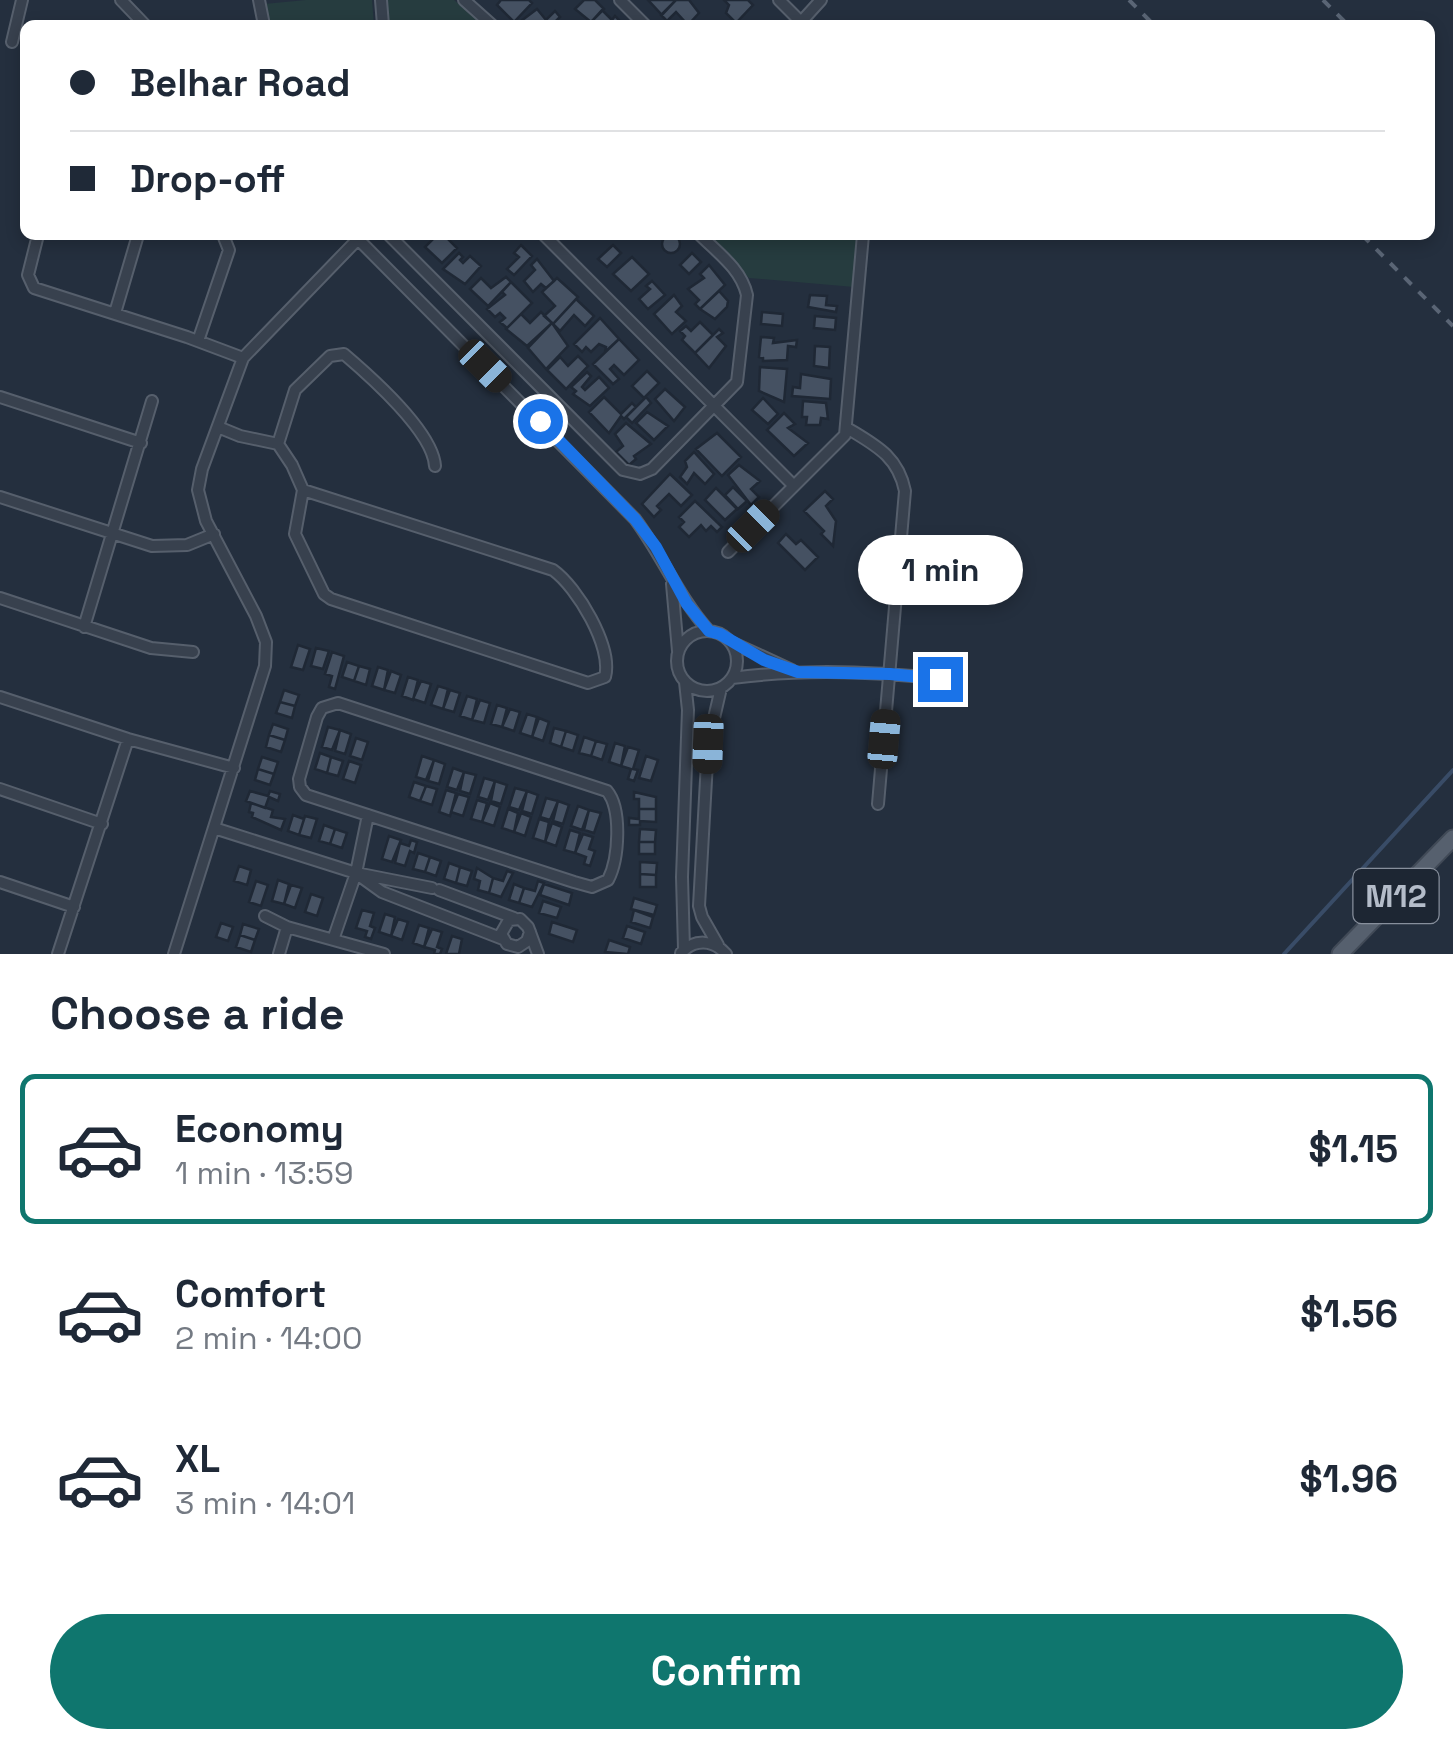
<!DOCTYPE html>
<meta charset="utf-8">
<style>
body{margin:0;font-family:"Space Grotesk",sans-serif;background:#f2f2f3;color:#1f2937;height:100vh;display:flex;flex-direction:column;font-size:38px;white-space:nowrap}
*{box-sizing:border-box;margin:0}
p{font-size:32px;color:#747a83}
.icon{flex:none;width:55px;height:55px;fill:none;stroke:currentColor;stroke-width:2;stroke-linecap:round;stroke-linejoin:round}
.map{position:relative;height:954px;overflow:hidden}
.panel{display:flex;flex-direction:column;background:#fff;flex:1}
.panel>*{flex:none}
.banner{position:absolute;left:20px;top:20px;width:1415px;height:220px;border-radius:15px;box-shadow:0 5px 15px #0003;display:grid;align-content:center;height:220px;padding:0 50px;background:#fff}
.end{position:absolute;width:45px;height:45px;margin:-22px;border:12px solid #1a73e8;background:#fff;box-shadow:0 0 0 5px #fff}
.from{border-radius:50%}
.bubble{position:absolute;height:70px;border-radius:35px;background:#fff;box-shadow:0 5px 15px #0003;font-size:32px;font-weight:700;line-height:70px;text-align:center}
.car{position:absolute;width:30px;height:60px;margin:-30px -15px;border-radius:12px;box-shadow:0 0 8px 2px #0007;background:linear-gradient(#222 24%,#8ab4d8 0 40%,#222 0 76%,#8ab4d8 0 86%,#222 0)}
.banner b{display:flex;align-items:center;gap:35px;height:95px;font-size:38px}
.banner b+b{border-top:2px solid #e0e1e3}
.banner i{width:25px;height:25px;background:#1f2937}
ul{padding:0;list-style:none}
li{display:flex;align-items:center;gap:30px;height:150px;margin:0 20px 15px;padding:0 30px;border:5px solid transparent;border-radius:15px}
li div{flex:1}
li b{display:block;font-size:38px}
li em{font-style:normal;font-weight:700}
li.current{border-color:#0f766e}
li>.icon{width:90px;height:90px;stroke-width:1.5}
h2{padding:0 50px;font-size:45px;line-height:120px}
.primary-button{display:flex;gap:20px;margin-top:auto;padding:20px 50px}
.primary-button a{flex:1;height:115px;border-radius:60px;background:#0f766e;color:#fff;font-size:40px;font-weight:700;line-height:115px;text-align:center}
.map>svg:first-child{display:block}
</style>
<div class="map">
<svg width="1453" height="954" viewBox="0 0 1453 954">
<rect width="100%" height="100%" fill="#242f3e"/>
<!-- green -->
<path fill="#263c3f" d="M306 0H372L374 25H270L264 4Z
M384 0H454L484 25H386Z
M709 235H858L854 287 749 278Z"/>
<g fill="none" stroke-linecap="round" stroke-linejoin="round">
<!-- stream -->
<path stroke="#394c67" stroke-width="4" d="M1284 954 1453 770"/>
</g>
<!-- building -->
<path fill="#455162" stroke="#1f2835" stroke-width="2.5" d="M501 0H529L532 3 514 22 497 5Z
M584 0H595L604 9 591 22 575 9Z
M648 0H676L662 15Z
M676 0H689L699 13 688 25 676 12 667 21 661 15Z
M724 0H748L753 5 736 23 726 13 729 5Z
M537 9 546 20 555 11 560 17 552 25 517 24Z
M602 10 612 20 615 16 619 20 617 25H598L593 20Z
M437 235H444L457 248 442 263 425 247Z
M662 244a9 9 0 1 1 18 0a9 9 0 1 1-18 0Z
M521 245 532 256 514 275 507 269 519 257 514 253Z
M613 245 621 253 607 267 598 259Z
M459 253 463 257 460 260 463 263 470 256 481 266 465 284 443 269Z
M692 253 701 262 689 274 680 265Z
M632 257 649 274 631 291 613 274Z
M537 259 554 281 546 288 541 284 533 292 524 281 535 270 531 265Z
M709 265 725 285 700 309 695 304 699 300 688 289 704 278 700 274Z
M506 277 511 282 488 306 470 289 481 278 491 288Z
M557 278 578 297 553 324 544 316 555 306 542 292Z
M652 281 665 295 648 309 639 299 650 289 646 286Z
M511 282 532 303 507 328 500 322 505 318 500 313 495 317 487 309 505 295 502 292Z
M719 291 728 301 727 307 715 319 700 309Z
M674 295 682 306 676 312 686 321 672 334 654 314Z
M810 295 827 296 826 305 837 306 836 312 808 307Z
M576 299 594 316 585 326 574 315 560 331 553 324Z
M541 312 552 323 527 346 506 329 521 314 530 323Z
M762 312 783 314 782 326 761 324Z
M815 316 836 318 835 330 814 328Z
M600 318 619 339 605 352 606 347 599 344 591 352 586 347 582 352 574 344Z
M700 322 713 335 695 353 682 340 685 336 680 331 686 326 691 331Z
M552 323 568 346 546 369 528 348Z
M719 329 723 333 717 337 726 346 709 368 695 353Z
M761 337 774 338 773 343 797 340 796 347 788 346 787 360 763 361V358L759 357Z
M619 339 639 360 624 375 614 365 610 369 619 379 613 384 593 364Z
M815 346 830 347 829 368 814 366Z
M578 356 588 366 566 389 547 370 560 357 568 366Z
M760 367 787 369 784 402 759 391Z
M647 371 659 383 644 398 632 386Z
M587 372 591 376 582 387 585 390 599 377 609 388 590 406 573 394 576 391 571 387Z
M801 374 831 379 830 399 792 396 793 387 800 388Z
M665 389 685 407 674 421 655 399Z
M604 397 621 414 632 403 636 407 624 419 621 416 609 433 589 412Z
M646 397 651 403 632 423 626 417Z
M763 398 778 414 768 424 752 410Z
M803 401 826 403 828 419 821 418 820 425H806L807 417H802Z
M647 412 668 426 654 440 636 423Z
M784 413 795 424 788 428 808 443 794 456 767 430Z
M626 423 651 444 634 456 636 459 629 465 616 452 623 446 615 434Z
M717 433 741 457 722 476 696 449Z
M694 452 714 474 705 484 694 473 687 484 680 477 687 467 685 461Z
M739 465 760 481 751 489 759 497 751 505 728 475Z
M670 474 692 495 681 506 669 494 657 506 661 510 654 517 642 504Z
M733 487 747 501 738 509 725 495Z
M716 488 737 509 725 520 705 500Z
M825 491 833 499 826 506 836 521 833 546 821 534 824 531 804 511Z
M695 501 722 527 717 532 711 526 706 531 701 525 689 537 679 527 684 522 679 517Z
M786 534 796 544 801 540 818 557 805 570 778 543Z
M298 645 310 649 303 670 291 667Z
M316 648 329 651 323 669 311 666Z
M332 652 344 656 335 689 329 687 332 676 325 674Z
M347 662 359 666 354 681 342 677Z
M359 666 370 669 366 685 354 681Z
M378 667 388 670 384 690 372 686Z
M391 671 401 675 395 693 384 690Z
M408 677 418 680 413 700 402 696Z
M421 681 431 684 425 703 413 699Z
M438 686 448 689 443 709 431 705Z
M284 690 299 695 295 706 280 702Z
M450 690 460 693 454 712 443 709Z
M467 696 477 699 472 720 460 716Z
M480 700 490 703 484 723 472 720Z
M280 702 295 706 292 718 276 713Z
M497 705 507 708 502 727 491 724Z
M510 709 520 712 514 731 502 727Z
M527 714 537 717 532 737 520 733Z
M539 718 549 722 543 741 532 737Z
M273 724 288 729 285 740 269 735Z
M328 727 340 730 332 750 322 747Z
M554 728 566 731 561 747 550 743Z
M340 730 351 734 345 754 335 751Z
M566 731 578 735 573 751 561 747Z
M269 735 285 740 281 752 266 747Z
M584 737 596 741 591 756 579 753Z
M356 738 368 742 362 760 350 756Z
M596 741 607 744 602 760 591 756Z
M615 743 625 746 621 766 609 762Z
M628 747 639 750 633 769 638 770 634 781 628 779 631 769 621 766Z
M320 753 331 757 327 773 315 769Z
M422 756 434 760 426 780 416 777Z
M646 756 658 760 651 781 639 778Z
M262 757 278 762 274 774 258 769Z
M331 757 343 761 338 776 327 773Z
M434 760 445 764 439 784 428 781Z
M349 761 361 765 355 783 343 779Z
M453 768 464 772 457 790 447 787Z
M258 769 274 774 270 785 255 780Z
M464 772 476 775 470 794 460 791Z
M484 778 495 781 488 800 478 797Z
M495 781 507 785 501 804 491 801Z
M414 782 426 786 420 801 409 797Z
M426 786 437 789 432 805 420 801Z
M515 788 527 791 519 810 509 807Z
M446 790 456 793 450 816 439 812Z
M250 791 268 796 270 791 280 794 278 801 269 797 265 808 246 801Z
M527 791 538 795 532 814 522 811Z
M634 792 656 797V809H639V799H634Z
M458 794 469 797 463 816 451 812Z
M546 798 558 801 550 820 540 817Z
M477 800 487 803 482 822 471 819Z
M558 801 569 805 563 824 553 821Z
M251 803 273 810 271 817 285 819 281 830 252 817 253 813 249 812Z
M490 803 500 807 494 826 482 822Z
M578 806 589 810 582 830 571 826Z
M508 809 518 813 514 832 502 828Z
M639 809H656V822L640 821V825H629V818L639 819Z
M589 810 601 813 594 833 584 830Z
M521 813 531 817 525 836 514 832Z
M293 815 304 819 299 835 288 831Z
M305 816 317 819 311 838 299 835Z
M539 819 549 822 545 842 533 838Z
M552 823 562 827 556 846 545 842Z
M324 825 335 829 330 844 319 841Z
M335 829 347 833 342 848 330 844Z
M640 829 656 830 655 842H639Z
M570 830 580 833 575 853 564 850Z
M583 834 593 837 589 849 595 851 590 866 584 864 586 857 575 853Z
M389 836 401 840 392 862 382 859Z
M411 840 417 842 414 853 410 851 405 866 395 863 400 843 409 846Z
M639 842H655V854H639Z
M418 853 430 857 425 872 413 869Z
M430 857 441 861 436 876 425 872Z
M640 862 657 863 656 875 640 874Z
M449 863 460 867 456 883 444 879Z
M239 866 251 870 247 885 234 881Z
M460 867 472 871 467 886 456 883Z
M477 868 493 878 489 893 478 890 480 881 474 879Z
M507 871 513 873 501 897 489 893 493 878 503 881Z
M640 874 656 875V887H640Z
M278 880 289 884 284 904 272 901Z
M256 881 268 885 261 906 249 902Z
M538 881 544 883 532 907 519 903 524 888 535 891Z
M514 884 524 888 519 903 509 900Z
M544 884 572 893 569 905 540 895Z
M291 885 302 888 295 908 284 904Z
M311 894 323 898 317 916 305 912Z
M634 898 657 905 654 915 631 909Z
M543 901 561 907 557 918 539 913Z
M362 910 374 913 370 926 375 928 371 939 365 937 367 931 356 928Z
M634 910 653 917 650 928 631 922Z
M385 914 395 917 391 936 379 932Z
M398 919 408 922 402 940 391 936Z
M552 922 577 930 573 942 549 934Z
M221 923 233 927 228 941 216 937Z
M243 924 259 929 255 940 240 935Z
M419 925 429 928 424 947 413 943Z
M627 926 645 932 641 944 623 938Z
M432 929 442 932 437 947 442 949 440 954H434L435 950 424 947Z
M240 935 255 940 251 952 236 947Z
M452 936 462 939 459 954H446Z
M609 940 630 947 628 954 605 952Z"/>
<g fill="none" stroke-linecap="round" stroke-linejoin="round">
<defs>
<path id="street" d="M121 0 145 25
M259 0 264 25
M381 0 383 25
M464 0 492 25
M620 0 645 25
M779 0 804 25
M801 22 821 0
M12 42 22 0
M38 235 28 275 34 288 187 337 243 358
M354 235 635 519C662 555 679 598 709 631
M389 235 623 470 640 474 652 469 737 382 747 295C741 269 718 253 700 235
M544 235 794 486
M115 313 138 235
M198 341 229 250 223 235
M0 397 141 443
M218 427 240 436 278 444 292 465 303 490 295 534 324 594 331 599 588 683 605 677C613 647 577 587 553 570L303 490
M847 428C875 445 898 456 905 491L878 804
M278 444 295 390 330 356 344 354C371 377 433 432 435 466
M0 497 152 546 187 545 214 534
M728 552 845 435 863 235
M672 584 678 651
M0 598 151 648 193 652
M84 627 152 401
M677 661a30 30 0 1 1 60 0a30 30 0 1 1-60 0Z
M731 642 792 670
M732 678C801 669 871 671 940 679
M0 697 128 739 234 768
M338 703 607 791C622 809 619 859 608 880L592 887 574 882 306 795 300 787 299 779 317 717 322 708Z
M0 789 102 824
M214 828 356 873 432 888
M357 874 382 892 503 939
M0 882 74 907
M439 890 514 918
M265 916 287 927 384 954
M530 932 527 941 518 947 507 944 501 934 509 920 520 919 528 927 538 954
M334 937 356 873 368 815
M718 945 702 917 699 906 708 744 721 688
M684 949 682 877 688 710 685 682
M681 953C694 939 713 939 726 954
M58 954 128 739
M174 954 265 666 266 642 256 616 206 521 198 490 202 469 243 358 358 239
M279 954 287 927"/>
<path id="primary" d="M1340 954 1453 838"/>
</defs>
<!-- street casing -->
<use href="#street" stroke="#565f6c" stroke-width="14"/>
<!-- primary casing -->
<use href="#primary" stroke="#414a57" stroke-width="19"/>
<!-- street -->
<use href="#street" stroke="#38414e" stroke-width="10"/>
<!-- primary -->
<use href="#primary" stroke="#56606e" stroke-width="15"/>
<!-- rail -->
<path stroke="#5a6575" stroke-width="4" stroke-dasharray="10 10" stroke-linecap="butt" d="M1129 0 1154 25
M1323 0 1348 25
M1362 235 1453 326"/>
</g>
<g fill="none" stroke-linecap="round" stroke-linejoin="round">
<!-- route -->
<path stroke="#1a73e8" stroke-width="12" d="M540 421 635 519 656 547 687 604 709 631 720 634 764 660 798 672 890 674 940 679"/>
</g>
<g text-anchor="middle" dominant-baseline="central" stroke-width="8" stroke-linejoin="round" paint-order="stroke">
<!-- shield labels -->
<rect fill="#1d2633" stroke="#878f9c" stroke-width="2.5" x="1353.5" y="869" width="85" height="54" rx="8"/>
<g font-size="32" font-weight="bold" fill="#b4bcc9">
<text x="1396" y="896">M12</text>
</g>
</g>
</svg>
<i class="end from" style="left:540px;top:421px"></i>
<i class="end" style="left:940px;top:679px"></i>
<div class="bubble" style="left:858px;top:535px;width:165px">1 min</div>
<i class="car" style="left:485px;top:366px;rotate:135deg"></i>
<i class="car" style="left:753px;top:526px;rotate:45deg"></i>
<i class="car" style="left:884px;top:739px;rotate:5deg"></i>
<i class="car" style="left:708px;top:744px;rotate:182deg"></i>
<div class="banner">
<b><i class="from"></i>Belhar Road</b>
<b><i></i>Drop-off</b>
</div>
</div>
<section class="panel">
<h2>Choose a ride</h2>
<ul>
<li class="current"><svg class="icon" aria-label="car" viewBox="0 0 24 24"><path d="M5 17H2v-5l4-1 3-4h7l3 4 3 1v5h-3M9 17h6M6 11h13"/><circle cx="7" cy="17" r="2"/><circle cx="17" cy="17" r="2"/></svg><div><b>Economy</b><p>1 min · 13:59</p></div><em>$1.15</em></li>
<li><svg class="icon" aria-label="car" viewBox="0 0 24 24"><path d="M5 17H2v-5l4-1 3-4h7l3 4 3 1v5h-3M9 17h6M6 11h13"/><circle cx="7" cy="17" r="2"/><circle cx="17" cy="17" r="2"/></svg><div><b>Comfort</b><p>2 min · 14:00</p></div><em>$1.56</em></li>
<li><svg class="icon" aria-label="car" viewBox="0 0 24 24"><path d="M5 17H2v-5l4-1 3-4h7l3 4 3 1v5h-3M9 17h6M6 11h13"/><circle cx="7" cy="17" r="2"/><circle cx="17" cy="17" r="2"/></svg><div><b>XL</b><p>3 min · 14:01</p></div><em>$1.96</em></li>
</ul>
<div class="primary-button"><a>Confirm</a></div>
</section>
